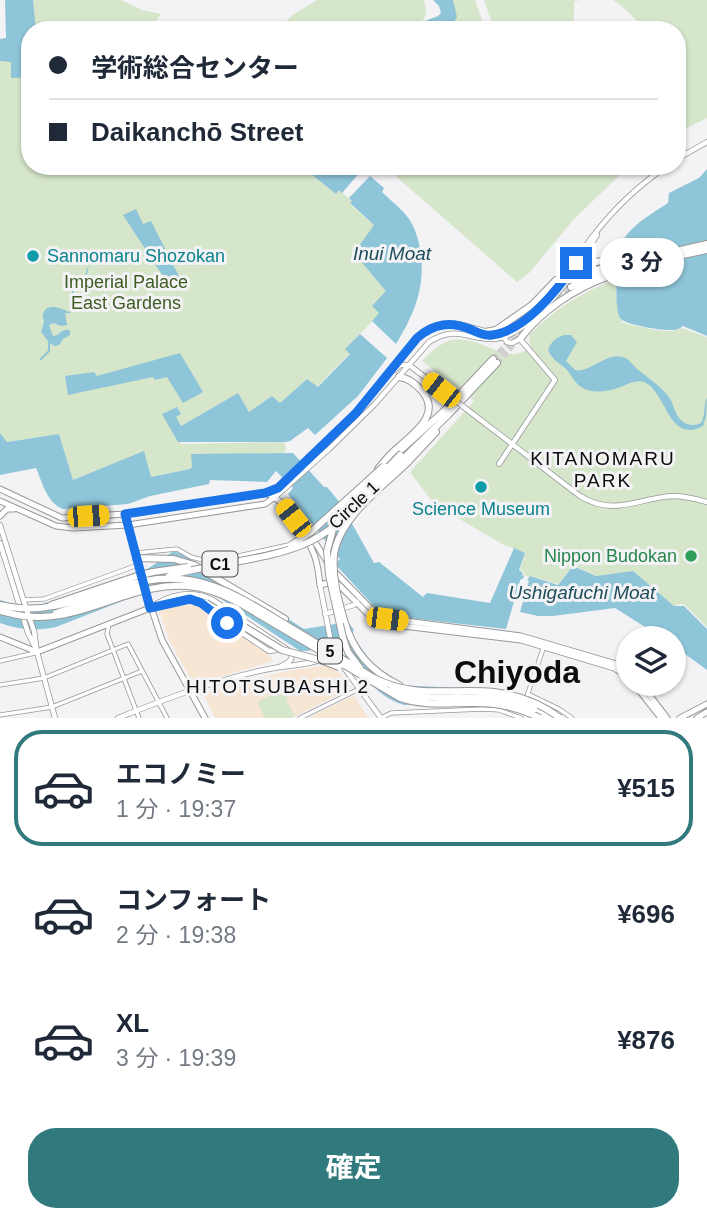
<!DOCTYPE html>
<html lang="ja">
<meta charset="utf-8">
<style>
body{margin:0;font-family:Helvetica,"Noto Sans JP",sans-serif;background:#f6f6f7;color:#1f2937;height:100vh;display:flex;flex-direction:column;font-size:26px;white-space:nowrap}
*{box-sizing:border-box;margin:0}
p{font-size:23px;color:#747a83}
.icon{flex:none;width:38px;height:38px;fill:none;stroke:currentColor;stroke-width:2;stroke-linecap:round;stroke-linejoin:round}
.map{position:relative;height:718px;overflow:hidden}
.side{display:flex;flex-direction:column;background:#fff;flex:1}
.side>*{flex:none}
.banner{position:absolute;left:21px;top:21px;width:665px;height:154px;border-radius:28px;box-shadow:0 2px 5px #0004;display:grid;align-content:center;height:154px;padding:0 28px;background:#fff}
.buttons{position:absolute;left:616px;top:626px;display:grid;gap:14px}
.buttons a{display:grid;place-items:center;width:70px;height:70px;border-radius:50%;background:#fff;box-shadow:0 2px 5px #0004;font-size:35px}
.end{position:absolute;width:32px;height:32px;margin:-16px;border:9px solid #1a73e8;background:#fff;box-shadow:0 0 0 4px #fff}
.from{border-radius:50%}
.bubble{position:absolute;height:49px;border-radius:24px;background:#fff;box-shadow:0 2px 5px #0004;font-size:23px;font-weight:700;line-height:49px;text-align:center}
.car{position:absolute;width:21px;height:42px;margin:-21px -10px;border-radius:9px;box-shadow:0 0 5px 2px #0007;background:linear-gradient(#f5c518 24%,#345 0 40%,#f5c518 0 76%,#345 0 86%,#f5c518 0)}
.banner b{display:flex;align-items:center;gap:24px;height:66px;font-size:26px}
.banner b+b{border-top:2px solid #e0e1e3}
.banner i{width:18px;height:18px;background:#1f2937}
ul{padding:12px 0 0;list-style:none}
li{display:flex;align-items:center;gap:21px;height:116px;margin:0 14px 10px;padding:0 14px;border:4px solid transparent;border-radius:28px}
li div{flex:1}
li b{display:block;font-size:26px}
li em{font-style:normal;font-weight:700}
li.on{border-color:#307a7d}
li>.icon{width:63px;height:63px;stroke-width:1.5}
.button{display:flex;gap:14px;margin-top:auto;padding:14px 28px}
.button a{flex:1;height:80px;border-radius:28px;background:#307a7d;color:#fff;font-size:28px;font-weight:700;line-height:80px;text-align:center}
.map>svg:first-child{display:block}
</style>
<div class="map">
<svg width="707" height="718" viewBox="0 0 707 718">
<rect width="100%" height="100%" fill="#f3f3f5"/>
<!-- education -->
<path fill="#f8e6d5" d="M185 602 196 604 269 653 273 661 197 684 192 682 168 638 160 613 161 610Z
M327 665 338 670 348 688V690L292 718H215L203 693 282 672Z
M353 696 355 697 369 718H307Z"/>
<!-- green -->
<path fill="#d6e6cb" d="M33 0H121L142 10 161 14 150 30H36Z
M317 0H423C430 12 424 20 416 30H382L378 27 370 30H279L291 16Z
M448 0H475L486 30H448L455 18Z
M484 0H581L574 1V24L572 30H548L550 29 546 21 543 20 541 23 531 25 528 30H494Z
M613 0H707V118L677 133V30C664 30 650 30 639 22 629 15 624 6 613 0Z
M0 61 11 62V77H30V166H301L335 193 339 190 352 201 350 204 374 225 386 291 380 313 346 349 350 353 317 387 307 379 280 403 272 396 249 412 238 393 181 426 176 417 163 414 181 444 284 442 286 448 285 452 280 454H192V467L190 469 150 477 144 452 73 481 59 434 6 442 0 433Z
M384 166H629L574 219 529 273 517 282Z
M616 279C616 294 616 309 623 323 639 326 668 336 682 328L707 337V627L685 605 680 604 674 606 633 571 613 576H597L573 566 558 584 530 576 529 577 523 575 524 572 520 569 525 553 502 544 434 504 410 472 474 401 422 361C430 353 438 345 448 341 473 332 504 362 522 352 526 351 528 347 530 345L529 335C553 310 584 291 616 279Z
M279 694 288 697 286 699 295 716 290 718H265L257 702 266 697Z"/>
<!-- water -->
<path fill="#8ec5d8" d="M5 0H33L36 30H30V77L11 78V62L0 61V39L6 38Z
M433 0H453L457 17 449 29 422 30 425 21 438 16 441 13 439 6Z
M301 166H355L361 171 342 193 339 190 336 194Z
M707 169V336L683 326C679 329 677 330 673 330 663 331 625 325 620 318 613 307 617 248 625 237 635 223 653 213 668 203L669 193 699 178Z
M370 176 384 188 382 192C392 202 406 212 412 224 417 233 420 246 421 256 425 289 413 316 396 344L372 321 379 313 372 306 386 291 354 253 374 225 350 203 352 201 349 198Z
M136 209 143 224 151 221 182 282 172 290 123 215Z
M90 263 91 264 89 265C87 274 86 278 85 288L89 295 88 299 77 309 73 310 70 313H65L67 325 61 326 53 323 49 325 53 336 57 335C61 332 64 329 69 330L70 332V335L63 339 59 345 54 346 48 341 41 332C42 328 44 324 44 321 44 319 42 317 43 315 45 302 62 308 68 312L77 309 78 306 75 300V296L72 293V288C75 294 75 300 79 306L87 300 89 295 84 288C85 278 85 271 90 263Z
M360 334 387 358 358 396 315 435 308 428 290 441 286 442H178L162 414 177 407 181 414 176 417 181 426 238 393 249 412 272 396 280 403 307 379 318 387 350 354 345 349Z
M564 335H571L577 342 566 361 575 370C590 374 610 348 627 359 628 359 634 366 635 367 646 377 659 384 668 396 674 403 674 414 681 420 687 426 695 426 701 423 706 414 703 405 707 397L706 416 703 426C668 445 666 390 644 382 636 380 630 383 623 386 611 391 593 395 581 387 575 383 571 375 567 370 560 363 552 360 548 350 551 342 555 338 564 335Z
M180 353 203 392 183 403 167 377 155 380 153 377 68 395 65 376 94 372 97 376Z
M0 433 7 442 59 434 73 480 144 451 151 477 190 469 192 467 191 454 293 453 324 487H327L341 504 374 563 379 562 423 597 427 593 490 603 514 548 525 553 519 570 523 573 522 575 524 576 523 579H521L520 581 506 629 382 615 335 564 340 559 288 494 293 488 276 471 267 482 210 480 209 484 150 496 128 504 63 509C47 503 43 484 36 468L0 475Z
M172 552H176L183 555 230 582 304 629 348 622 354 630 352 634C364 652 378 675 397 685L480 689 563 718H535L504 706 478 704 404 705C373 696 358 667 340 643L308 651H300L221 599 204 590 168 587 125 600 56 627C38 631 18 630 0 623V600L18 606 42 604 149 568Z
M573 566 596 576 633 571 674 606H684L707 629V670L674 646V639H664L615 608 553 616H538L520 612 529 581 527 580 530 576 558 585Z"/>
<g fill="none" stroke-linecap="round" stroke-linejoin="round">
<!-- stream -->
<path stroke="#8ec5d8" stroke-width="2" d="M67 282 72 288
M41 359 49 351V342"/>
<!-- motorway-tunnel -->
<path stroke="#d0d0d2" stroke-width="6" stroke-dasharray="6 3" stroke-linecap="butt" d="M556 280 570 270 589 263
M564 285 583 274
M551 304 571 287
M493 359 523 327
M497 363 517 340"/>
<defs>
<path id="minor" d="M135 553 177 549 191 557 211 562 293 544
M24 600 44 599 138 565
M109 624 107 634 139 718
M0 661 35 653
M0 685 44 678 128 644 167 718
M528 694 559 709 572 718
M526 699 544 646
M0 715 52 707 142 671
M300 718 359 689
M381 718 391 713 483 709 499 710 521 718"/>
<path id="tertiary" d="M677 159 707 142
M477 333C513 346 559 290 576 263 582 254 586 244 593 236 613 210 639 185 667 166
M395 370 400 365H409L451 397
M465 408 580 496C614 517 638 498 673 496 685 496 696 499 707 502
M499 464 555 380 520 339 512 343 507 342 504 337
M266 493 281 486 358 411 421 335 439 325H459
M275 497 329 449 374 405 429 342C456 325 465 339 492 339 520 339 555 298 571 276 581 263 588 248 597 235
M0 525 25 605
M0 543 28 633 37 651
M320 585 333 653
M201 604 227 623 269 651 276 650 279 645
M150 608C169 594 192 589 213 600L288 650
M151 608 183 599H190
M325 614 354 605 357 602
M34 631 37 652 55 718
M342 665 381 718
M281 666C288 663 294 660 291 652
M118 718C168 698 220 678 274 668 288 666 302 665 317 661"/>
<path id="secondary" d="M125 514 265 493C286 498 308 538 315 557 318 566 319 576 320 585L332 582 338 584 373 619 386 624 521 640 614 668 628 676
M128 525 265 504 275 497
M305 531 311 536 328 563
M334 571 375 613 383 618 521 636 616 664 628 670
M0 637 37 652 150 608
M634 684 661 718
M641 684 667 718"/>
<path id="primary" d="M0 489 62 518 125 514 141 576
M0 501 56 526 73 528 128 525
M0 516 7 509H14
M145 589 162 640 205 718
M680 718 707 704
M697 718 707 712"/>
<path id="motorway" d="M678 256 707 250
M589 263 646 254
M583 274 606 267 707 244
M571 287 599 274 626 267
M459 325 485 332 496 330 532 305 556 280
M520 339C541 311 574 289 607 277 631 268 656 263 681 256
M402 449 445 410 493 359
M404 458 448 415 497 363
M408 462 436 432
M378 469C385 460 392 452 401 445 416 431 441 414 422 391 415 384 409 378 399 377
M136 558 174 559 194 565 285 619
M190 599 206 603
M0 605 11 607
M0 611 9 613
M344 620C353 651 370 671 399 685
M534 709 550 718"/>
</defs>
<!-- minor casing -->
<use href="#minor" stroke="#989899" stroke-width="5"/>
<!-- tertiary casing -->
<use href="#tertiary" stroke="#989899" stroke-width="6"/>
<!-- secondary casing -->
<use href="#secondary" stroke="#989899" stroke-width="7"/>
<!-- primary casing -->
<use href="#primary" stroke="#989899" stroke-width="7"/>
<!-- motorway casing -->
<use href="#motorway" stroke="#989899" stroke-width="8"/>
<!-- minor -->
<use href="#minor" stroke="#fff" stroke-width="3.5"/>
<!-- tertiary -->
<use href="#tertiary" stroke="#fff" stroke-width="4.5"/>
<!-- secondary -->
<use href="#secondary" stroke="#fff" stroke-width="5"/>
<!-- primary -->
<use href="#primary" stroke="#fff" stroke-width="5"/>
<!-- motorway -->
<use href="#motorway" stroke="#fff" stroke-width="6"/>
<defs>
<path id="tertiary-bridge" d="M451 397 465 408
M25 605 34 631"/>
<path id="motorway-bridge" d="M338 519 400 455
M333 529 327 551 329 575 343 638 348 652 360 668
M291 545 311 532 384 466
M169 576C214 562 270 561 311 541 345 524 377 485 404 458
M206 603 282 650 323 661 339 667
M51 605 137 576 153 572 188 567
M11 607C58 615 99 589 145 581 202 570 241 598 288 626 317 643 345 661 374 678 415 699 451 688 494 692 518 695 540 703 560 718
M9 613C77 632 129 577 195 587 211 589 226 596 241 604L400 698C423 706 446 703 471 703 495 702 518 707 540 718
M56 613 142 585
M344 620C338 599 332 577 334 555 339 518 382 487 408 462
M391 690C421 702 454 696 485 697 502 698 518 702 534 709"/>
</defs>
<!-- tertiary-bridge casing -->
<use href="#tertiary-bridge" stroke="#989899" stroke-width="6" stroke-linecap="butt"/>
<!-- motorway-bridge casing -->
<use href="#motorway-bridge" stroke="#989899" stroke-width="8" stroke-linecap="butt"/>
<!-- tertiary-bridge -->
<use href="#tertiary-bridge" stroke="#fff" stroke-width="4.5"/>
<!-- motorway-bridge -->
<use href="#motorway-bridge" stroke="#fff" stroke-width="6"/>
</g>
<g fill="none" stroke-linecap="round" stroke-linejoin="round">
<!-- route -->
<path stroke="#1a73e8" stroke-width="9" d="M227 623 201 603 190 599 150 608 125 514 265 493 278 488 356 413 417 338C434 323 451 321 472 330 478 333 485 336 492 335 526 331 558 289 576 263"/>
</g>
<!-- markers -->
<g fill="#0f9aa8" stroke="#f3f3f5" stroke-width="2.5">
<circle cx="33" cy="256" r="7"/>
<circle cx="481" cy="487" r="7"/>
</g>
<circle fill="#2e9e5b" stroke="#f3f3f5" stroke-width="2.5" cx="691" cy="556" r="7"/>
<g text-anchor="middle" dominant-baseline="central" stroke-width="6" stroke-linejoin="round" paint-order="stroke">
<!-- shield labels -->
<g fill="#f3f3f5" stroke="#515152" stroke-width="2">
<rect x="202.5" y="551.5" width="35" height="25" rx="5"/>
<rect x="318" y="638.5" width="24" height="25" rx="5"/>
</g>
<g font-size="16" font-weight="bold" fill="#0c0c0c">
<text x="220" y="564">C1</text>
<text x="330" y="651">5</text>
</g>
<!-- culture labels -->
<g font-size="18" fill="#0d838f" stroke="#f3f3f5" text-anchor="start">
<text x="47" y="256">Sannomaru Shozokan</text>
<text x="481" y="509" text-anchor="middle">Science Museum</text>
</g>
<!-- park labels -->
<g font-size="18" fill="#3d5c22" stroke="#f3f3f5">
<text x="126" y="282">Imperial Palace<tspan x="126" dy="21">East Gardens</tspan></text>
</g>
<!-- street labels -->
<g font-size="18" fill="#0c0c0c" stroke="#f3f3f5">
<text transform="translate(354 505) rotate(-43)">Circle 1</text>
</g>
<!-- leisure labels -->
<g font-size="18" fill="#27864d" stroke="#f3f3f5" text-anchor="end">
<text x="677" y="556">Nippon Budokan</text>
</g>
<!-- water labels -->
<g font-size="19" font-style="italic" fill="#1e4c5b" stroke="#f3f3f5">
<text x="392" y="253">Inui Moat</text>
<text x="582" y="592">Ushigafuchi Moat</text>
</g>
<!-- neighbourhood labels -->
<g font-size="19" letter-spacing="2" fill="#0c0c0c" stroke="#f3f3f5">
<text x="603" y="458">KITANOMARU<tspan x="603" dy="22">PARK</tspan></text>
<text x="278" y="686">HITOTSUBASHI 2</text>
</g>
<!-- town labels -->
<g font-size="32" font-weight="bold" fill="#0c0c0c" stroke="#f3f3f5">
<text x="517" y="672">Chiyoda</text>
</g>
</g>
</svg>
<div class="buttons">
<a><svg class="icon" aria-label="layers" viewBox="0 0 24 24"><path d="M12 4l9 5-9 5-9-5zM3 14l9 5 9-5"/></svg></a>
</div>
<i class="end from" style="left:227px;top:623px"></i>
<i class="end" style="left:576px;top:263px"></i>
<div class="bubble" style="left:600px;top:238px;width:84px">3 分</div>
<i class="car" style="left:441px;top:390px;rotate:308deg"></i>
<i class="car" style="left:88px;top:516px;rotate:86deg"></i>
<i class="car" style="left:293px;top:518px;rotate:322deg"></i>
<i class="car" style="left:387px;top:619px;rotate:97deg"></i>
<div class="banner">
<b><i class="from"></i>学術総合センター</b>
<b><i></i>Daikanchō Street</b>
</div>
</div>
<section class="side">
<ul>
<li class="on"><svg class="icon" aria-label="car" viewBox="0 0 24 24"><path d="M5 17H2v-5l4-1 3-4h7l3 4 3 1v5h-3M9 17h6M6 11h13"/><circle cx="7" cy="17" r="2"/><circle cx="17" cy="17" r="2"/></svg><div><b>エコノミー</b><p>1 分 · 19:37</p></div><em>¥515</em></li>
<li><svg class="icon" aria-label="car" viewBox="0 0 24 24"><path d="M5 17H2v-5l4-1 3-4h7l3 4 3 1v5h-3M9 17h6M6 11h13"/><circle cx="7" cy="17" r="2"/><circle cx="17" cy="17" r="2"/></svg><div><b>コンフォート</b><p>2 分 · 19:38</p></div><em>¥696</em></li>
<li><svg class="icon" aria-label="car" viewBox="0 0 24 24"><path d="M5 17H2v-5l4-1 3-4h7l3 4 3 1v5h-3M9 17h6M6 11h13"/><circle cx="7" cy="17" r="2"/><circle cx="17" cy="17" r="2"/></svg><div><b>XL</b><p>3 分 · 19:39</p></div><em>¥876</em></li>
</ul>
<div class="button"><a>確定</a></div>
</section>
